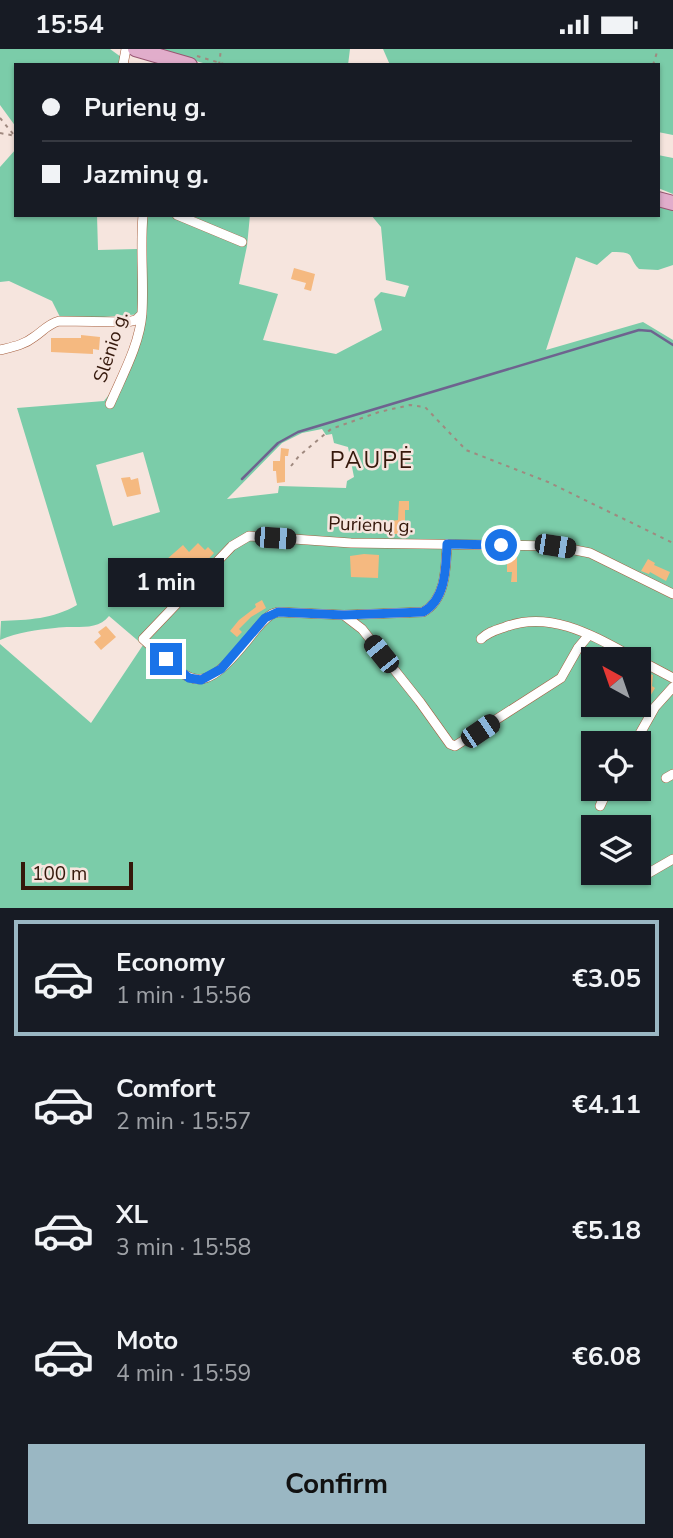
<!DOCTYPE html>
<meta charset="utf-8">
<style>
body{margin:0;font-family:"Nunito Sans",sans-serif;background:#242831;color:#f1f3f6;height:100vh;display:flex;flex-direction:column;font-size:26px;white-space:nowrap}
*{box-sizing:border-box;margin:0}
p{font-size:23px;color:#9ea1a6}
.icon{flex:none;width:38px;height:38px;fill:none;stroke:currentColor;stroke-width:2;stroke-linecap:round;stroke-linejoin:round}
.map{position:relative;height:859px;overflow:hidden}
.drawer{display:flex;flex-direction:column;background:#171b24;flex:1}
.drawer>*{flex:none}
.guide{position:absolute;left:14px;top:14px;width:646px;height:154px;border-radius:0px;box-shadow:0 2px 5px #0004;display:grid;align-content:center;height:154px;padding:0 28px;background:#171b24}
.needle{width:46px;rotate:320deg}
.fabs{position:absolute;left:581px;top:598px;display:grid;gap:14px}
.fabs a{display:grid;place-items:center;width:70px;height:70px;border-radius:0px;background:#171b24;box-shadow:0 2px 5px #0004;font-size:35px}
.scale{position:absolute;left:21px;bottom:18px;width:112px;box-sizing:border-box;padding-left:7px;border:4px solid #35180b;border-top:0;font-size:19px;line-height:24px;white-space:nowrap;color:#35180b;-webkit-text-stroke:5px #f6e5de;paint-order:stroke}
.end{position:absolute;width:32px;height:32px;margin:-16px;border:9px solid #1a73e8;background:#fff;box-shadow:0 0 0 4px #fff}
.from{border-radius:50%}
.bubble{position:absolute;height:49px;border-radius:0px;background:#171b24;box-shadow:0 2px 5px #0004;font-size:23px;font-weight:700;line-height:49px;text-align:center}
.car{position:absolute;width:21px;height:42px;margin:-21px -10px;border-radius:9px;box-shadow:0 0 5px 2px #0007;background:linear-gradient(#222 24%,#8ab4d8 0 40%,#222 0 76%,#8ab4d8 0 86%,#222 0)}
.guide b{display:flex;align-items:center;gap:24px;height:66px;font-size:26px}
.guide b+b{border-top:2px solid #363941}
.guide i{width:18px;height:18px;background:#f1f3f6}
ul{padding:12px 0 0;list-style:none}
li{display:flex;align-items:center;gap:21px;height:116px;margin:0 14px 10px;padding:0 14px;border:4px solid transparent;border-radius:0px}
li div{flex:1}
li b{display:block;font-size:26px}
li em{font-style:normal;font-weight:700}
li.current{border-color:#9ab7c3}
li>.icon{width:63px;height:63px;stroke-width:1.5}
.cta{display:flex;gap:14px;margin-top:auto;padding:14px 28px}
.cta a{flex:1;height:80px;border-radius:0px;background:#9ab7c3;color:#111;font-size:28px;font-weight:700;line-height:80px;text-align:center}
.status{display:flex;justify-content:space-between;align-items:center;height:49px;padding:0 35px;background:#171b24;direction:ltr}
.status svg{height:19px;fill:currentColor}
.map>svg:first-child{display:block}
</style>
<div class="status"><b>15:54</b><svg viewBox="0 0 49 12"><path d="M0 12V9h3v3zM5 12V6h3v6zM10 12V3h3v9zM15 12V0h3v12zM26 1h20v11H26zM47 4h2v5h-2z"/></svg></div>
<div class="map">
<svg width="673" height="859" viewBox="0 0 673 859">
<rect width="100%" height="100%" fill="#f6e5de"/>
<!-- green -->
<path fill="#7bcca9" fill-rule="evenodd" d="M0 0H110L121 8 120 16H16V78L0 56Z
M154 0H350L348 16H210Z
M383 0H673V86L658 83V16H390Z
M16 100V166H97L98 201 137 200 139 182 145 166H169L245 197 242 193 183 166H250L247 197 239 235 278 245 263 291 336 305 382 281 374 250 381 243 405 248 409 237 386 231 381 178 371 166H658V157L673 161V216L658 221 639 220C626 207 638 203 612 203L597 216 576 208 546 301 643 273 673 291V859H0V595L91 674 143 596 109 567C97 583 73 576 55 579 37 581 18 583 0 591L1 572C28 571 53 570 77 556L17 359 104 352 126 324 142 265 78 270 60 268 52 252 9 232 0 233V118ZM322 380 326 386 332 385 334 394 348 398 354 428 347 432 346 439 279 437 278 444 227 450 282 394 302 384ZM143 403 160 463 113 477 96 416ZM593 611H639V656H593ZM593 695H639V740H593ZM593 779H639V824H593Z
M658 106 673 109V145L658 139Z"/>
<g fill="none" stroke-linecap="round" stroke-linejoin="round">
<!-- stream -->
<path stroke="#6e638f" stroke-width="2.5" d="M242 430 278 394 298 383 639 281 651 282 673 296"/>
</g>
<!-- building -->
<path fill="#f5b980" d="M294 219 315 225 311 242 304 240 306 234 291 230Z
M81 286 100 288 99 301 93 300V305L51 303V289H81Z
M281 399 289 400 288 407H285V433L277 434 276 422H273V412H280Z
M130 428 131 431 138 429 141 445 127 448 121 429Z
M399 452H409V461H405V485H391V472L398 471Z
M198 494 205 501 208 498 214 504 192 528 177 514 173 517 166 511 183 496 189 503Z
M507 503H517V533H511L512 523H507Z
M364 505 379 506 378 529 351 528 350 507Z
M648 510 655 514 654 516 670 523 666 532 650 523 649 525 641 522Z
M262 551 266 559 251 568 239 580 242 583 237 588 230 582 239 571 256 558 255 555Z
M106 577 116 588 101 601 94 593 101 587 98 583Z
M648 624 653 626 652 637 655 639 639 666V662L628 656H639L640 640Z"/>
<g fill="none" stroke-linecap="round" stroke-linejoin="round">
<defs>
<path id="minor" d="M123 16 126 0
M177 166 242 193
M0 301C12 298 24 296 34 288 43 282 48 275 59 272L127 273 136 271 142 265
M110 355C122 327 140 295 142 264 144 231 140 199 143 166
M447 495C446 518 446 551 423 563L344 566 278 563 272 565C261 572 254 583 246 593 198 652 191 633 143 590L232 497 249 487 351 494 555 497 590 504 673 545
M345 567 362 580 420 653 450 695 455 697 561 629 578 599 588 587
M481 590C488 583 496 581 505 578 552 560 597 589 638 611
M639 611 673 629
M634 695 655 658 673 638
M666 729 673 725
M600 757 608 740
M647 825 673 810"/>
<path id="primary" d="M135 0 190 16
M658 150 673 154"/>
</defs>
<!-- minor casing -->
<use href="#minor" stroke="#a66040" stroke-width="10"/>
<!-- primary casing -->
<use href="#primary" stroke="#985672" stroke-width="16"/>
<!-- path -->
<path stroke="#9f897f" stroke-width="2" stroke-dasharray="3.5 5" stroke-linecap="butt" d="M197 7 227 16
M219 16 221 0
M653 16 658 0
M0 69 14 86
M0 84 16 87
M291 417 299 407 331 380 379 363 410 356 425 358 466 401 548 433 673 494"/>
<!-- minor -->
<use href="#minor" stroke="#fff" stroke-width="9"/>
<!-- primary -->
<use href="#primary" stroke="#e1adcb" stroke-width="14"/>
</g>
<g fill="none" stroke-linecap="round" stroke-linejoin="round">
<!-- route -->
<path stroke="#1a73e8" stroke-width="9" d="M166 610 189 629 201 631 221 620 265 569 278 563 344 566 423 563C446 551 446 518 447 495L501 496"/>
</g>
<g text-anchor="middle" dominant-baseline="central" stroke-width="5" stroke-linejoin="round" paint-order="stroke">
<!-- street labels -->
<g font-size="19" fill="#35180b" stroke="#f6e5de">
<text transform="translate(111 298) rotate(-72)">Slėnio g.</text>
<text transform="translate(371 476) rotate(2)">Purienų g.</text>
</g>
<!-- quarter labels -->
<g font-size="23" letter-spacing="2" fill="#35180b" stroke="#f6e5de">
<text x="372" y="411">PAUPĖ</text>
</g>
</g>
</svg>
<div class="fabs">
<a><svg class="needle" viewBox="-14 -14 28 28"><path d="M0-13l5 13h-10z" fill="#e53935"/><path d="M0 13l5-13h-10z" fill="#9ea1a6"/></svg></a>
<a><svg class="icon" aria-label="locate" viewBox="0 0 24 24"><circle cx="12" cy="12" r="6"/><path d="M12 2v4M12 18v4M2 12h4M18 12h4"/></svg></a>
<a><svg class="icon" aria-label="layers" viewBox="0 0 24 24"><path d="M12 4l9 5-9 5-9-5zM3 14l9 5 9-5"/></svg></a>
</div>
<div class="scale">100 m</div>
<i class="end from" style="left:501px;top:496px"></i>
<i class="end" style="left:166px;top:610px"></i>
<div class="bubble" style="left:108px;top:509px;width:116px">1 min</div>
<i class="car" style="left:275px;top:489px;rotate:94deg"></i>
<i class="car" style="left:555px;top:497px;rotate:99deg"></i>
<i class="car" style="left:381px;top:605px;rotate:321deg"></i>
<i class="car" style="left:480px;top:682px;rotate:56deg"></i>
<div class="guide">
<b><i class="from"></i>Purienų g.</b>
<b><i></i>Jazminų g.</b>
</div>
</div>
<section class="drawer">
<ul>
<li class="current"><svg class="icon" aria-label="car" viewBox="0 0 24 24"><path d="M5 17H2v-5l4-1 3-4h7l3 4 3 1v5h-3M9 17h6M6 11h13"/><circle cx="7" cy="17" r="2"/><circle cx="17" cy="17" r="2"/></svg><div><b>Economy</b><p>1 min · 15:56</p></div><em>€3.05</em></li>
<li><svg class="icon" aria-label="car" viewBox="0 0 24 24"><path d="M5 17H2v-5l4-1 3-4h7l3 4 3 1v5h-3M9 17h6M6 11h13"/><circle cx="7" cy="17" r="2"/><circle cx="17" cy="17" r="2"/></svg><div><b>Comfort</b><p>2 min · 15:57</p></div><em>€4.11</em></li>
<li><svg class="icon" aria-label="car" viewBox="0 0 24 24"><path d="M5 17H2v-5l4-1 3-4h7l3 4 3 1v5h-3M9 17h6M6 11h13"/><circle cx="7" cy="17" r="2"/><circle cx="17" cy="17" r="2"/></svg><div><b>XL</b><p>3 min · 15:58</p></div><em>€5.18</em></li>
<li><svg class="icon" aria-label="car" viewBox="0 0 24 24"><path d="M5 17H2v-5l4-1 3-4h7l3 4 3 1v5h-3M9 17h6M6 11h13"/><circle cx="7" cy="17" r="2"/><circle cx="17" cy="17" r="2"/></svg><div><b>Moto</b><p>4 min · 15:59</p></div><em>€6.08</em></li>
</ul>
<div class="cta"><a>Confirm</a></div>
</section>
